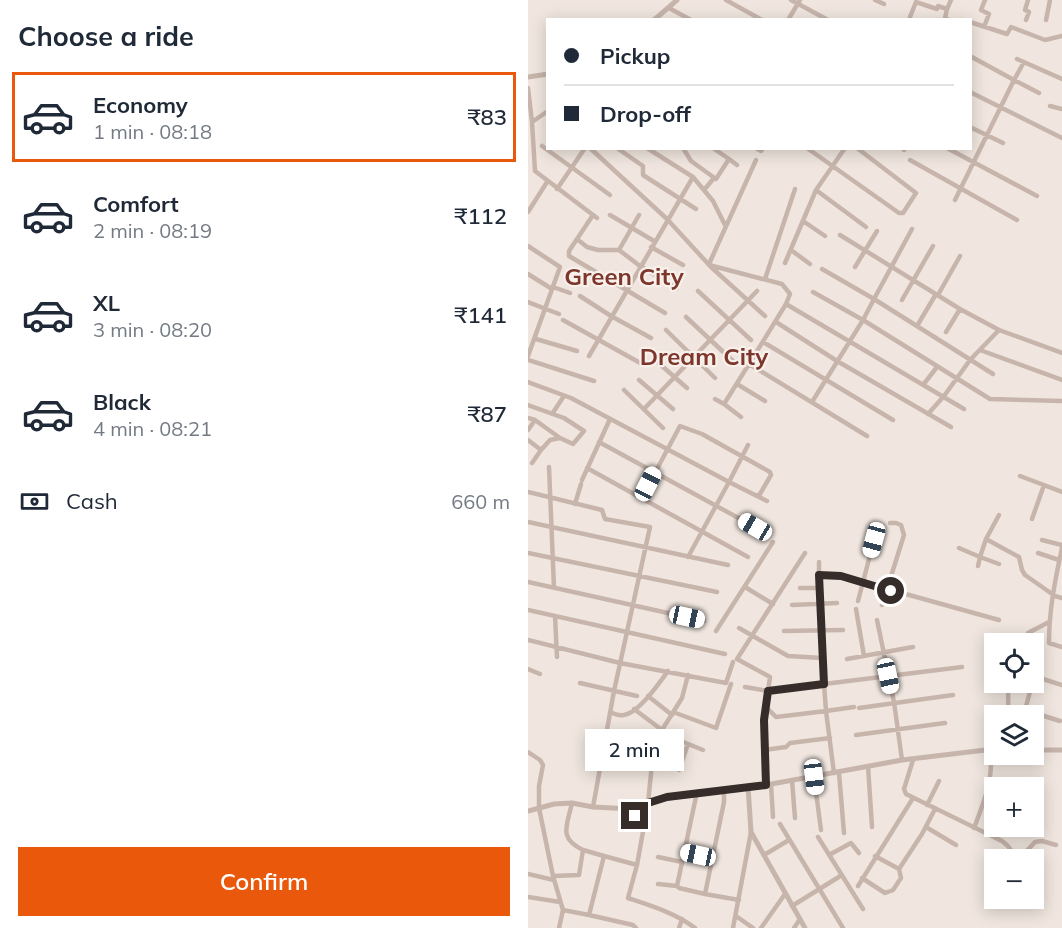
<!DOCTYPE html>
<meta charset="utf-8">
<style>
body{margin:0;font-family:Mulish,sans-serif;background:#f6f6f7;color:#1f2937;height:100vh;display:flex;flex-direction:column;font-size:22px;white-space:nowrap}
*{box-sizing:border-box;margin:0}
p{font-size:20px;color:#747a83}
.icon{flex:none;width:33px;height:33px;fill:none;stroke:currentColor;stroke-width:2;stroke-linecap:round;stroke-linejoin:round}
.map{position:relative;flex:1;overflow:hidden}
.sheet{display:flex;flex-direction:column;background:#fff;width:528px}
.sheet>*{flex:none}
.banner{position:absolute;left:18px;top:18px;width:426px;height:132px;border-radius:0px;box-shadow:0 3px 15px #0003;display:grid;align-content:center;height:132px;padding:0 18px;background:#fff}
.fabs{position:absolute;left:456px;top:633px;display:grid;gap:12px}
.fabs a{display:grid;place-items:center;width:60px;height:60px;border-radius:0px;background:#fff;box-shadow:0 3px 15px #0003;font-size:30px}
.end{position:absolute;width:27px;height:27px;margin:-14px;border:8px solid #362c2a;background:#fff;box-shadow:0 0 0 3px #fff}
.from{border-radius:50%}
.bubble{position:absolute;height:42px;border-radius:0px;background:#fff;box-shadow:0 3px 15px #0003;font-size:20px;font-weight:600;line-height:42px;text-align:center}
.car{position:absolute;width:18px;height:36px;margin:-18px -9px;border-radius:8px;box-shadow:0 0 4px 2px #0007;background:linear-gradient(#fff 24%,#345 0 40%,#fff 0 76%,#345 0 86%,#fff 0)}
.banner b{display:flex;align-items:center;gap:21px;height:57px;font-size:22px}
.banner b+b{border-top:2px solid #e0e1e3}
.banner i{width:15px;height:15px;background:#1f2937}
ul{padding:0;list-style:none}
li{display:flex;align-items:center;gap:18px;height:90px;margin:0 12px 9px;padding:0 6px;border:3px solid transparent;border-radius:0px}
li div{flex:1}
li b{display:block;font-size:22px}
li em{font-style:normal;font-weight:600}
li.on{border-color:#ea580c}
li>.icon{width:54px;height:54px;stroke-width:1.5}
h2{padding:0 18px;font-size:27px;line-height:72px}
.pay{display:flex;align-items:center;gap:15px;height:66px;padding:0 18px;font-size:22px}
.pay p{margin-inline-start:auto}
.action{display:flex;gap:12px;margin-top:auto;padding:12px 18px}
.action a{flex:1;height:69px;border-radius:0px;background:#ea580c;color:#fff;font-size:24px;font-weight:600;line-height:69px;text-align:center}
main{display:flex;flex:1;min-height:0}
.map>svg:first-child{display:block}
</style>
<main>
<section class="sheet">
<h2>Choose a ride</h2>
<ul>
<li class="on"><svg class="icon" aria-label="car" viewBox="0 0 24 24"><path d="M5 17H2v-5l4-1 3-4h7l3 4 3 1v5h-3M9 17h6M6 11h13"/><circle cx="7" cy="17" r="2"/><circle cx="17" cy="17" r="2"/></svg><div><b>Economy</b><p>1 min · 08:18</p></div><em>₹83</em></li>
<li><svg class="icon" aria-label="car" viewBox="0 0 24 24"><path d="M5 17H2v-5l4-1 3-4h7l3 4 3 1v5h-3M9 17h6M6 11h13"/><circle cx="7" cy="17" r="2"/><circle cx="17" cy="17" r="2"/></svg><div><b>Comfort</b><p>2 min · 08:19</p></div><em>₹112</em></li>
<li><svg class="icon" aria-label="car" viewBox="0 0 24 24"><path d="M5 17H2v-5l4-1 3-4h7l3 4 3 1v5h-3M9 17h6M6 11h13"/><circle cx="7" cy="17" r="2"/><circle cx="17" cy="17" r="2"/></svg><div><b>XL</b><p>3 min · 08:20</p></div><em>₹141</em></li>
<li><svg class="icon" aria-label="car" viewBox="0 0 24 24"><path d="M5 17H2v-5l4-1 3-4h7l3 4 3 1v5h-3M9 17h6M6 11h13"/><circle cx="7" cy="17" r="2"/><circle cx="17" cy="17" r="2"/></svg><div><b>Black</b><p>4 min · 08:21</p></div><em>₹87</em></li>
</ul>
<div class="pay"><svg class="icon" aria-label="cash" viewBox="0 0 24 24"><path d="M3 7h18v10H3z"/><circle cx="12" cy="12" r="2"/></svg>Cash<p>660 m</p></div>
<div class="action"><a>Confirm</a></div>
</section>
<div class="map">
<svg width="534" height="928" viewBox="0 0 534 928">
<rect width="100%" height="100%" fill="#f0e6df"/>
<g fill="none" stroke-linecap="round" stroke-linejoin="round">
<!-- minor -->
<path stroke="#c7b5ac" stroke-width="4.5" d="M198 0 234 20
M263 0 300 20
M347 0 356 4
M141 8 163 20
M419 9 423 0
M382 17 388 2 409 9 410 6 419 9 417 18 421 20
M260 20 272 0
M433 20H434
M498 20 501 12 497 10 500 0
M518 20 522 0
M442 22 479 34 483 27 517 40 534 36
M456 27 461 14 453 10 457 0
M442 56 486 80 496 62
M489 59 534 79
M0 88 4 122 20 111
M442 92 534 138
M522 106 534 109
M4 122 7 171 69 218
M442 127 475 143
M14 146 82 195
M62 148 139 219 183 267 237 316
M89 148 115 166V175L168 209
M119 148 165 177 185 201 197 225
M155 148 163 161 188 179 201 159 185 148
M228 148 233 151 235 148
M279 148 371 213H375L388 193 329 148
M419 148 509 196
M376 150 377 148
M201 159 209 165
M382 160 489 220
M29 189 57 148
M176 190 186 178
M288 190 317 148
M427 200 486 80 511 93
M0 212 19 182
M65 215 41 251V256L137 313
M82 215 126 241
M275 221 297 236
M384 229 346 299 465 374
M312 235 432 309 471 330 534 353
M49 239 59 247 70 250H91L112 266 149 288
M0 246 32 267 0 356
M123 247 155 265
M91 250 111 215
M263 250 282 264
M257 263 288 190 338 227
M181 264 228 160
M181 265 254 284 262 294 258 304 221 364
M327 267 349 231
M0 274 24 289
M237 279 267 189
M25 287 42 293
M170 291 223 340
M285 292 335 320 346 299 294 269
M410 295 432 256
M52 296 83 316 123 338
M374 300 405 246
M0 302 31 314
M258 304 436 409
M158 317 206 362
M35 320 114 364
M248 322 309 361 423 427
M389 326 408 294
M138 330 187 378
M418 332 432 309
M8 339 49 351
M235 342 365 420
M452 350 534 380
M61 356 165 177
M126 359 159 388
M0 360 66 381
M111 380 145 409
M0 382 43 398 201 482 160 557
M209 384 237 401
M395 385 409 367
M96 390 135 428
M187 399 196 404
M284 402 335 320 462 399 534 401
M0 405 36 418 56 431 45 444 32 438
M116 409 229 291
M24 414 36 396
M400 414 416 396 442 360 471 330
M213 417 196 404 221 364 339 436
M0 418 7 420 32 438 22 440 13 450 0 440
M0 430 7 420
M71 442 227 527
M220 445 201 482 239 501
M4 463 13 450
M21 467 26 588
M59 468 115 499
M492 476 534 492
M54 480 82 419
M0 492 74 510 77 519 122 527 86 691 65 807
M47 504 53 484
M504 519 516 485
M0 522 200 565
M458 539 491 557 494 570 497 575 527 596 534 598
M514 540 534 545
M431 548 452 557 458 539 471 515
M534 548C527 580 521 610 521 643L534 647
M0 553 189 592
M510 553 531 560
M220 557 115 499 114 497 152 426 174 434 242 472 243 475 232 494 229 496
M450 566 452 557 471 564
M291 575V562
M0 582 176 621
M217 587 245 604
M272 588H290
M330 601 346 540
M264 605 309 603
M354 605 376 535 373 525 368 523H362
M328 609 336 656
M0 610 197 654
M27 616 29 657
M349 620 366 702 374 760
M211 628 260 656 294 658 296 684 434 667
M188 631 245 542
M256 631 315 630
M0 640 92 663 198 683 205 662
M496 644 500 633 521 622
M294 658 291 575 313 576 471 620
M319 659 385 647
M0 669 12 674
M512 678 534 685
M52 683 109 696
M217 687 240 691 296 684 298 711 326 707
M503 688 497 710 532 721
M120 696 144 715
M238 707 248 717 298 711 306 773
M331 708 425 695
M106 709 134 730
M481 709 497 710
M82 712C86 714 91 716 96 715 111 713 131 683 140 671
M145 712 188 728 203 684
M480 716C481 706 479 689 481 682
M133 733 175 750
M328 735 417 723
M236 750 258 747 262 743 302 738
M0 752 12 760 15 765 11 786V808L25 876 35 910 31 928
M385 760 376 789 378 794 474 841 480 846 488 857H493L507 842 514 841 528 845
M340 766 344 827
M151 770 160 744
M311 773 316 833
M286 777 293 830
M264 780 267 818
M243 784 245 817
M238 785 236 720 242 677 209 659 277 553
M196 789V802L177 894 211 900
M169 792 149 886 151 888 177 894
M44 803C39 826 30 838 55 850
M120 803 125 754 134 730 154 698 160 675
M399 805 411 781
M104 809 109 819 116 826 109 865
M252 824 315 928
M398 827 428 845
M446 828C457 799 465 781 463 749
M290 837 335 909
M156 852 185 858
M236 855 261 840
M301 855 323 843 331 853
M347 856 371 869
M130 857 154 862
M0 874 26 880
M25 876 51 875 55 850 76 856
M334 878 357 893 365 890 373 878 371 869 394 834 407 809
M130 884 149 886
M330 886 385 798
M0 897 32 902
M264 906 314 875
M35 910 61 915
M208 916 225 928
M108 928 105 925 61 915 76 856 109 865 100 898C124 906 147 913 167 928
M151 928 154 919
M205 928 223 832
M233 928 257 894
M266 928 272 919"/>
<!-- tertiary -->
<path stroke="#c7b5ac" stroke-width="5" d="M126 20 149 0
M0 77 20 74
M506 750H534
M220 786 223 832 277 928
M0 811 26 804 44 803 65 807 104 809 139 797 238 785 374 760 466 749"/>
</g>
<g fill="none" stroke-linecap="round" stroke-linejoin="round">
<!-- route -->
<path stroke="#362c2a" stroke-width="8" d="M107 816 104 808 139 797 238 785 236 720 240 691 296 684 291 575 313 576 363 591"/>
</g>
<g text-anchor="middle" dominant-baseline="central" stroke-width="4.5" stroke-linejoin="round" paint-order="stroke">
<!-- neighbourhood labels -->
<g font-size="24" font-weight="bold" fill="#7d362b" stroke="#f8f0eb">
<text x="96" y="276">Green City</text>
<text x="176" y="356">Dream City</text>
</g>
</g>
</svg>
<div class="fabs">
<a><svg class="icon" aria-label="locate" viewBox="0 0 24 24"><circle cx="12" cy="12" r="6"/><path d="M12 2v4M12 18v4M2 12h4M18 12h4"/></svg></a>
<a><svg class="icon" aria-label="layers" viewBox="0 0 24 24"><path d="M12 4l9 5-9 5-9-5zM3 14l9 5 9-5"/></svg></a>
<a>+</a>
<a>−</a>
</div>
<i class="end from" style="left:363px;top:591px"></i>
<i class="end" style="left:107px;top:816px"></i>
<div class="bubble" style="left:57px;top:729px;width:99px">2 min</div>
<i class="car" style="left:120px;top:484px;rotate:27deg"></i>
<i class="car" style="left:227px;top:527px;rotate:300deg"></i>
<i class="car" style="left:346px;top:540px;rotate:195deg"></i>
<i class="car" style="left:159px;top:617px;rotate:102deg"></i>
<i class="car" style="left:360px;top:676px;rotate:168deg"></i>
<i class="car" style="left:286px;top:777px;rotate:173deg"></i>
<i class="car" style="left:170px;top:855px;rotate:282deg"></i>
<div class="banner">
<b><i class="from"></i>Pickup</b>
<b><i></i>Drop-off</b>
</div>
</div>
</main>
